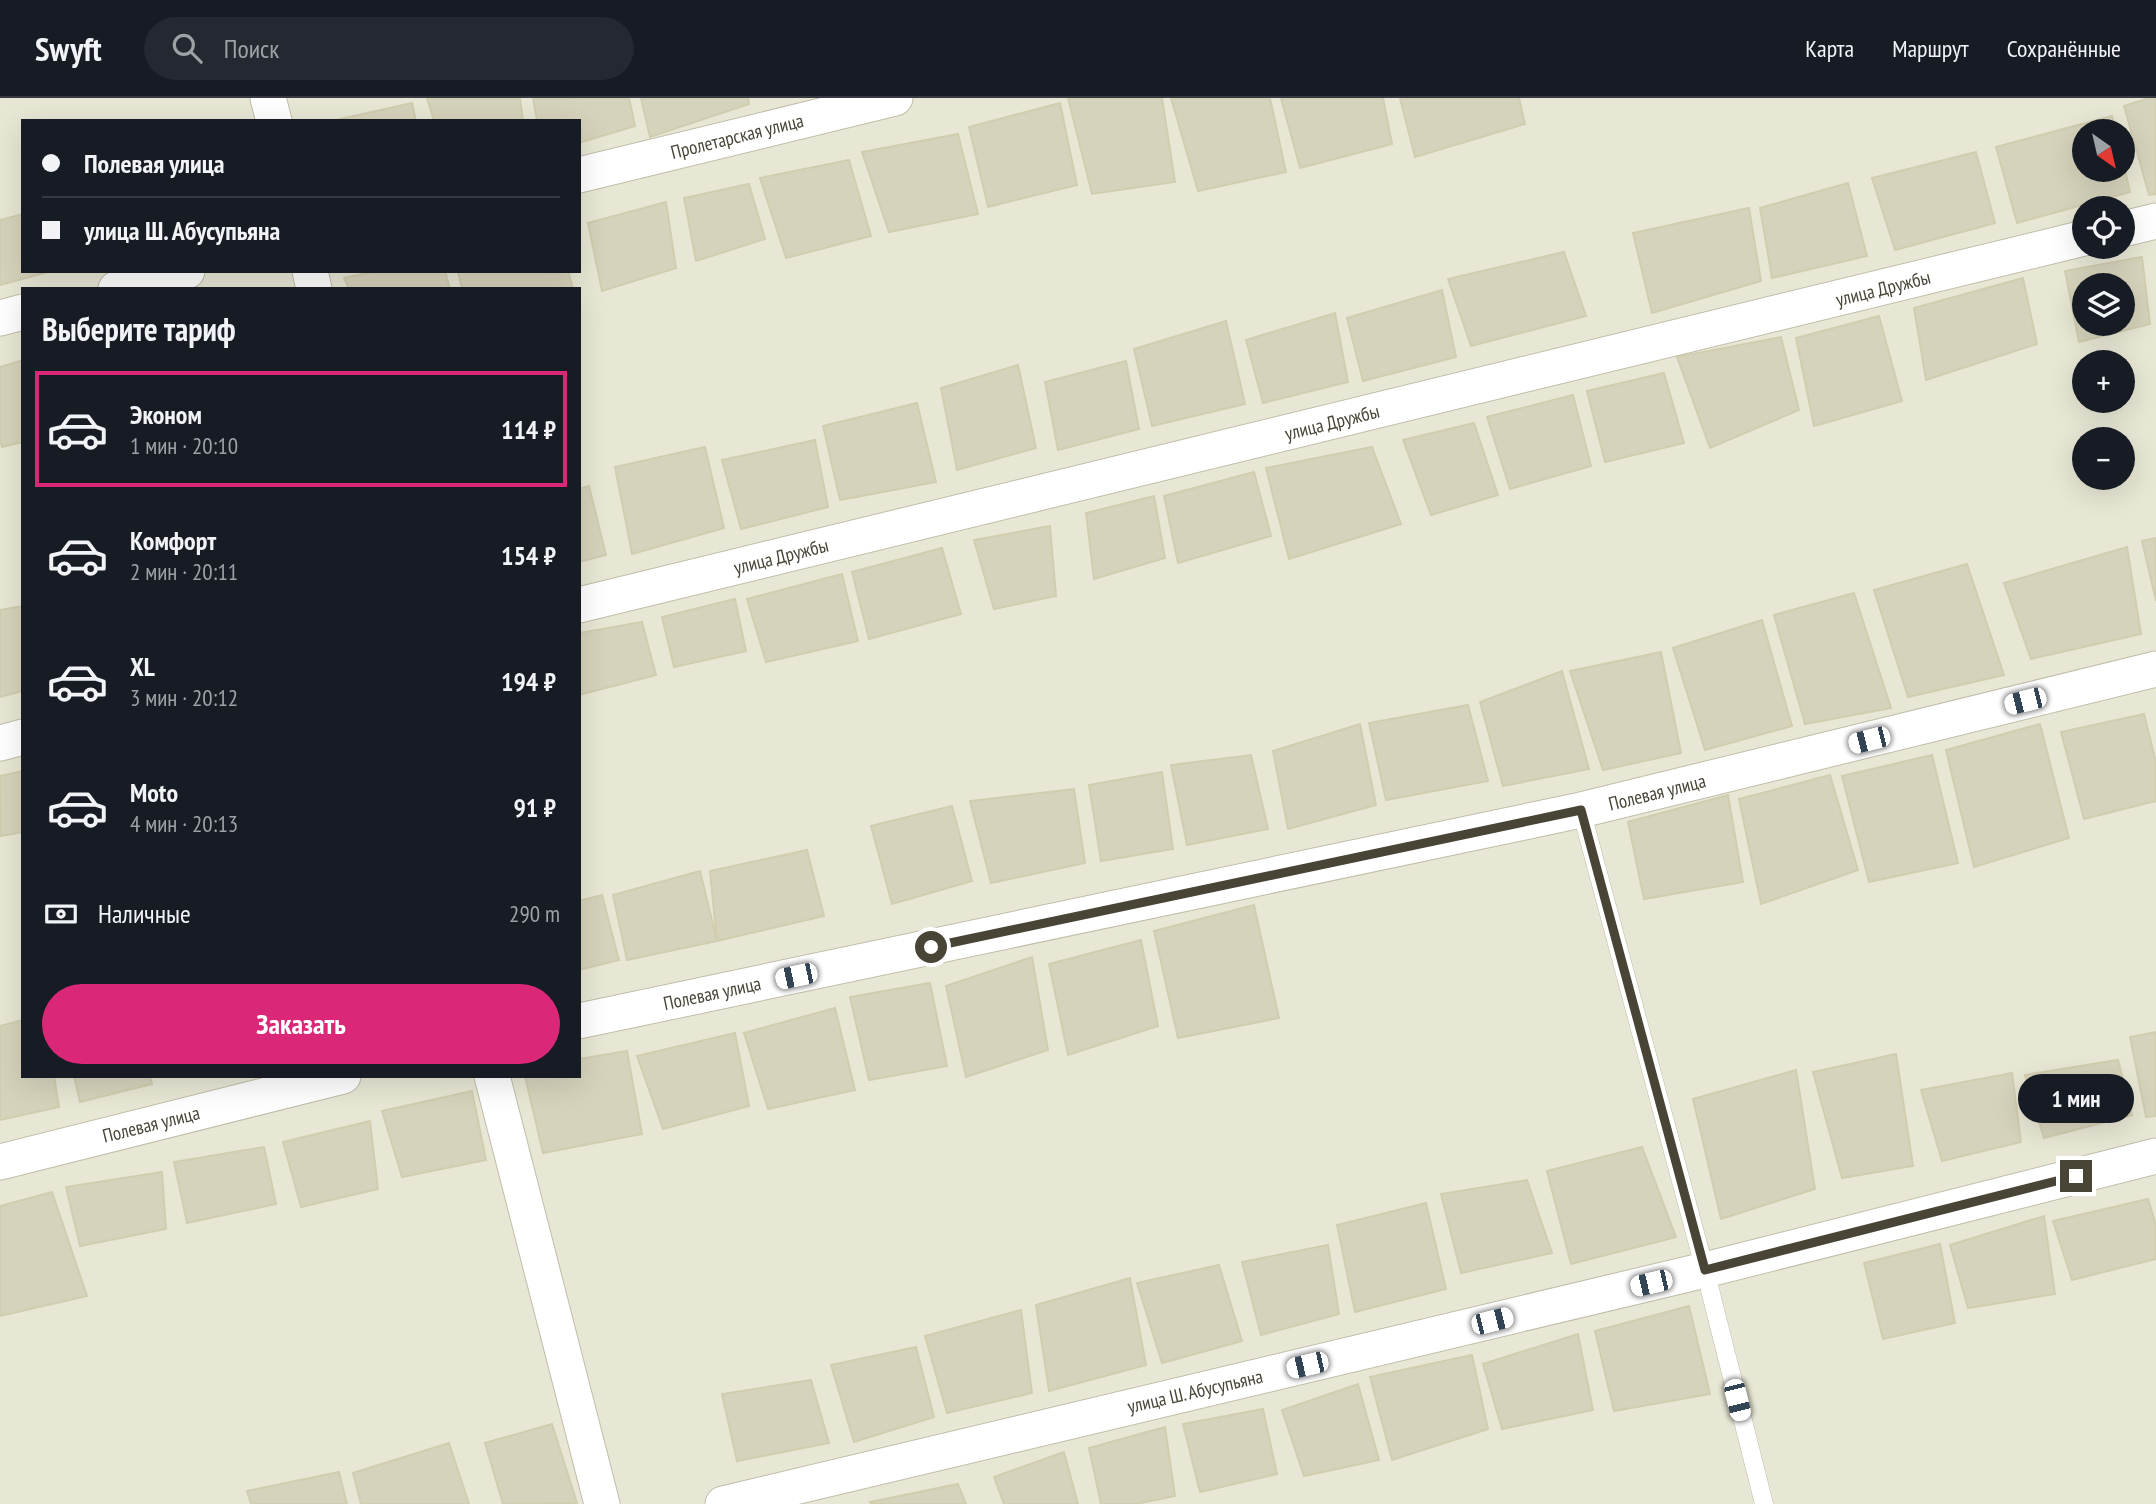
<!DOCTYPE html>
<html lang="ru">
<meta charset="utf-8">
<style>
body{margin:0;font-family:"PT Sans Narrow",sans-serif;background:#242831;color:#f1f3f6;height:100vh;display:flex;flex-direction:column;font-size:26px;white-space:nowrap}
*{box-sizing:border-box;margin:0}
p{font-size:23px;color:#9ea1a6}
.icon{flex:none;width:38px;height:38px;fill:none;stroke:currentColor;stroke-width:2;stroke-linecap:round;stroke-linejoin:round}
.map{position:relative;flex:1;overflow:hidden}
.panel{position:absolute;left:21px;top:189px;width:560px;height:791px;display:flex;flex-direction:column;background:#171b24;border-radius:0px;box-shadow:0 7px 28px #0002}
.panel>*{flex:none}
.banner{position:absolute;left:21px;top:21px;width:560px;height:154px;border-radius:0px;box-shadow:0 7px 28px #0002;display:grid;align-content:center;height:154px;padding:0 21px;background:#171b24}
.needle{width:46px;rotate:146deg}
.fabs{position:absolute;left:2072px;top:21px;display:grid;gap:14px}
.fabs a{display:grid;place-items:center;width:63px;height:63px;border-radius:50%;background:#171b24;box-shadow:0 7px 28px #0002;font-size:35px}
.end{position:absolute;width:32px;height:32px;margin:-16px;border:9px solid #484536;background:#fff;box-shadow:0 0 0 4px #fff}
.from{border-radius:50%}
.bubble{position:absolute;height:49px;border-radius:24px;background:#171b24;box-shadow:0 7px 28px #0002;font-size:23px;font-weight:700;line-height:49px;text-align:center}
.car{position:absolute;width:21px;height:42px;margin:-21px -10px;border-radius:9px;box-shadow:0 0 5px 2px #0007;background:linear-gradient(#fff 24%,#345 0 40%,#fff 0 76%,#345 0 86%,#fff 0)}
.banner b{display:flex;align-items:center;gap:24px;height:66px;font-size:26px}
.banner b+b{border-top:2px solid #363941}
.banner i{width:18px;height:18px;background:#f1f3f6}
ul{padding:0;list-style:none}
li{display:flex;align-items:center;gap:21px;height:116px;margin:0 14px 10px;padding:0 7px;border:4px solid transparent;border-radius:0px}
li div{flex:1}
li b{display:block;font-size:26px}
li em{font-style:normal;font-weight:700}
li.active{border-color:#db2777}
li>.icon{width:63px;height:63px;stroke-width:1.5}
h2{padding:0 21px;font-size:32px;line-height:84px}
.pay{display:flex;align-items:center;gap:18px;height:77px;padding:0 21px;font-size:26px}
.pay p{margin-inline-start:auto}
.cta{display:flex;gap:14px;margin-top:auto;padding:14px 21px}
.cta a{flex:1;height:80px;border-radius:42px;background:#db2777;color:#fff;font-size:28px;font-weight:700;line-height:80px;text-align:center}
header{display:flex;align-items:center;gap:42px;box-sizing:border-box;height:98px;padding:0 35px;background:#171b24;border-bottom:2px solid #363941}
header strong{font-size:33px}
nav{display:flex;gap:38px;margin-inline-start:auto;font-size:24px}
.search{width:490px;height:63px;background:#242831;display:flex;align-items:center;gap:18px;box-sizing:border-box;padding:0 24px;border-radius:38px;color:#9ea1a6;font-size:26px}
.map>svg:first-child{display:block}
</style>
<header>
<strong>Swyft</strong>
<div class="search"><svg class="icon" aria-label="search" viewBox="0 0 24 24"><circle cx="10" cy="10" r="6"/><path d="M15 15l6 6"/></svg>Поиск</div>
<nav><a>Карта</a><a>Маршрут</a><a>Сохранённые</a></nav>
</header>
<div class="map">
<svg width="2156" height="1406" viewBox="0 0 2156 1406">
<rect width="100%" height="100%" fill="#f4f4e7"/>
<!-- residential -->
<path fill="#e8e7d5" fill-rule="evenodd" d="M0 0H2156V1406H0ZM23 23H579V173H23ZM2084 33H2123V72H2084ZM2084 110H2123V149H2084ZM2084 187H2123V226H2084ZM23 191H579V978H23ZM2084 264H2123V303H2084ZM2084 341H2123V380H2084Z"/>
<!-- building -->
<path fill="#d6d3bc" stroke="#d1cdaf" stroke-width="2" fill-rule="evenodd" d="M427 0H520L523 23H434Z
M533 0H629L635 28 579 45V23H537Z
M641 0H748L749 6 650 39Z
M1068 0H1162L1175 84 1092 96Z
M1171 0H1270L1286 74 1198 93Z
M1281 0H1383L1392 46 1300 70Z
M1400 0H1519L1525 26 1415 59Z
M2149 0H2156V96L2149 97 2124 8Z
M412 5 416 23H332Z
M1060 5 1077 87 988 109 969 29Z
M2112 18 2116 33H2084V72H2123V64L2130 94 2017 125 1996 49Z
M958 36 978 116 889 134 862 54Z
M1976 54 1995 125 1895 152 1872 80Z
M849 62 871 138 786 160 760 80Z
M1848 85 1867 158 1772 180 1760 110Z
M749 86 765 141 696 163 684 100Z
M666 104 676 170 602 193 588 125Z
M1749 110 1761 183 1652 215 1633 135Z
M23 116V173H52L0 187V122Z
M1564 154 1586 218 1471 248 1448 181Z
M2142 159 2150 226 2079 244 2065 173ZM2084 187H2123V226H2084Z
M377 173H445L450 191H349L344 180Z
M458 173H568L573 191H462Z
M2023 180 2037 246 1926 282 1914 210Z
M1442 192 1456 259 1363 283 1347 220Z
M1335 215 1348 284 1263 305 1246 242Z
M1879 218 1902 303 1814 328 1796 240Z
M1226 223 1245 306 1152 328 1134 251Z
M1781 239 1799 312 1710 350 1677 259Z
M23 262V344L2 349 0 342V269Z
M1126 263 1139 331 1058 352 1045 284Z
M1018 267 1036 350 957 372 941 290Z
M1664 275 1684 345 1605 364 1587 293Z
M1573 297 1591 368 1510 391 1487 319Z
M917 305 936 384 840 402 823 328Z
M1474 325 1498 397 1431 417 1403 342Z
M815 342 828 409 741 431 722 362Z
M705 349 724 430 632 456 615 369Z
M1372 349 1401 426 1289 461 1266 370Z
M1254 374 1271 438 1178 465 1164 398Z
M589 388 606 457 579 464V391Z
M1154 398 1165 460 1094 481 1086 415Z
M1050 428 1056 498 994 511 974 442Z
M2156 440V503L2142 443Z
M2127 449 2141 536 2031 561 2004 485Z
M942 450 961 516 869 541 852 474Z
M1967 466 2004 577 1908 599 1874 492Z
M842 476 858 543 766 564 747 501Z
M1854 495 1891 610 1805 626 1774 517Z
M735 501 746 553 674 569 662 519Z
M23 508V593L0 599V512Z
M1762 522 1792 628 1705 652 1673 550Z
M642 524 656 577 579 597V535Z
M1661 554 1681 655 1603 672 1570 573Z
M1562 573 1589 671 1503 688 1480 604Z
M1468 607 1488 683 1386 702 1369 625Z
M2144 616 2156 664V703L2084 721 2061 634Z
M1360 626 1376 707 1288 731 1273 653Z
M2040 626 2069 740 1974 769 1946 652Z
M1251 657 1268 731 1187 747 1171 667Z
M1932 657 1958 765 1869 784 1842 678Z
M23 673V734L1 738 0 678Z
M1162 674 1173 751 1101 763 1089 687Z
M1830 677 1858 772 1761 806 1739 701Z
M1074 691 1085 765 991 785 970 703Z
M1728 697 1743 784 1644 801 1628 724Z
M952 708 972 783 892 806 871 728Z
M807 752 824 818 717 843 710 773Z
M700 773 717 843 627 862 613 797Z
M602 797 619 862 579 872V803Z
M1254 807 1279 920 1178 940 1154 833Z
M1141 842 1158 928 1068 957 1049 866Z
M1032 859 1048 952 966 979 946 888Z
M930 885 947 968 869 982 850 899Z
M835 910 855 992 768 1011 744 935Z
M23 922V978H54L59 1009 0 1022V928Z
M2156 934V1018L2146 1019 2130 939Z
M735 935 749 1008 663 1031 637 958Z
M627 953 642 1036 543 1055 525 978H579V961Z
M1896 956 1913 1068 1842 1080 1813 974Z
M2118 962 2132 1017 2044 1040 2025 977Z
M1796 972 1815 1091 1721 1121 1693 1001Z
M2012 975 2021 1044 1942 1063 1921 992Z
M74 978H150L152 986 80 1004Z
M472 993 486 1062 402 1079 382 1013Z
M370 1023 378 1091 301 1109 283 1044Z
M264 1049 276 1106 187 1125 174 1064Z
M1642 1049 1676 1139 1571 1166 1547 1073Z
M162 1074 166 1131 80 1148 66 1089Z
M1527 1082 1552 1155 1461 1175 1441 1096Z
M52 1094 87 1198 0 1218V1108Z
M2148 1101 2156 1127V1161L2072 1182 2053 1123Z
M1426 1105 1446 1191 1355 1214 1337 1127Z
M2044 1118 2055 1196 1968 1210 1950 1147Z
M1940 1146 1955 1225 1883 1241 1864 1165Z
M1328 1147 1339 1216 1261 1237 1242 1164Z
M1219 1167 1242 1243 1162 1265 1137 1185Z
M1130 1180 1146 1267 1049 1293 1036 1207Z
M1689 1208 1710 1296 1614 1313 1595 1233Z
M1021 1212 1032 1295 947 1315 925 1238Z
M1578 1236 1593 1312 1502 1331 1483 1266Z
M916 1249 934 1319 854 1344 831 1267Z
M1472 1257 1488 1331 1392 1362 1370 1279Z
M811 1282 829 1345 737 1363 722 1296Z
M1358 1286 1379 1362 1304 1378 1282 1312Z
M1263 1311 1277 1376 1200 1394 1183 1326Z
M552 1326 577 1405 503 1406 485 1345Z
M1165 1329 1175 1398 1136 1406H1101L1089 1350Z
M449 1345 469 1406H361L353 1375Z
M1064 1354 1078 1406H1004L994 1379Z
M339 1374 347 1406H251L247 1393Z
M958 1386 966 1406H871L870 1404Z"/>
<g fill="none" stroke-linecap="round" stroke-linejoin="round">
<defs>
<path id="lane" d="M1581 712 1705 1172 1764 1406"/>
<path id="street" d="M268 0 274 23
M579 77 895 0
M2123 131 2156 123
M310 173 314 191
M116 191 187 173
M0 220 23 214
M579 507 2084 140
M0 645 23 639
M579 923 1581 712 2156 571
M492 978 602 1406
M0 1064 343 978
M723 1406 1705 1172 2156 1058"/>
</defs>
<!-- lane casing -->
<use href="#lane" stroke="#c0bea9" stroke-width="19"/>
<!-- street casing -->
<use href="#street" stroke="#c0bea9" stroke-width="37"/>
<!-- lane -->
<use href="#lane" stroke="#fff" stroke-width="18"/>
<!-- street -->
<use href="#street" stroke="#fff" stroke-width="35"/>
</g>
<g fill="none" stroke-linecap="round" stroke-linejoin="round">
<!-- route -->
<path stroke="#484536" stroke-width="9" d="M931 849 1581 712 1705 1172 2076 1078"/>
</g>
<g text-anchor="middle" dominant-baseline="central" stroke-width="7" stroke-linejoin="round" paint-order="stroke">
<!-- street labels -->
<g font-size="19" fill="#484536" stroke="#fff">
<text transform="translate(737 38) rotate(-14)">Пролетарская улица</text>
<text transform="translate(1883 190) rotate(-14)">улица Дружбы</text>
<text transform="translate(1332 324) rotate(-14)">улица Дружбы</text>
<text transform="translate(781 458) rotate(-14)">улица Дружбы</text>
<text transform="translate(1657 694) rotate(-14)">Полевая улица</text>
<text transform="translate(712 895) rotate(-12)">Полевая улица</text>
<text transform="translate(151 1026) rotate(-14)">Полевая улица</text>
<text transform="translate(1195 1293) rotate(-13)">улица Ш. Абусупьяна</text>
</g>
</g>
</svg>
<div class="fabs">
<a><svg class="needle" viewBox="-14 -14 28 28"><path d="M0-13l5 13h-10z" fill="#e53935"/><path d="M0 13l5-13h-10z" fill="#9ea1a6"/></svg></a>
<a><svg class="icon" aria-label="locate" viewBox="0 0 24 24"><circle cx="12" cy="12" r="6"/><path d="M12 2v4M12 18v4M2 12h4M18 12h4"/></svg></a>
<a><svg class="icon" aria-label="layers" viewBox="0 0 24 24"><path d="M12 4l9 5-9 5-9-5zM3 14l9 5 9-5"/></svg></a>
<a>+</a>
<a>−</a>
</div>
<i class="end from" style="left:931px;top:849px"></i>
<i class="end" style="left:2076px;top:1078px"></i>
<div class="bubble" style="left:2018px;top:976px;width:116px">1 мин</div>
<i class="car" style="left:2025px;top:603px;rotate:256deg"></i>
<i class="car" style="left:1869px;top:642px;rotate:256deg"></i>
<i class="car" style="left:796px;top:878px;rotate:258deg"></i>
<i class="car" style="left:1651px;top:1185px;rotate:257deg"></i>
<i class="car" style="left:1492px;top:1223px;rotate:76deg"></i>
<i class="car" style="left:1307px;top:1267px;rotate:257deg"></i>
<i class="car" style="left:1737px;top:1302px;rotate:166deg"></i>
<div class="banner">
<b><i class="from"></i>Полевая улица</b>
<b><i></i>улица Ш. Абусупьяна</b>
</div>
<section class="panel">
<h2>Выберите тариф</h2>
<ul>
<li class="active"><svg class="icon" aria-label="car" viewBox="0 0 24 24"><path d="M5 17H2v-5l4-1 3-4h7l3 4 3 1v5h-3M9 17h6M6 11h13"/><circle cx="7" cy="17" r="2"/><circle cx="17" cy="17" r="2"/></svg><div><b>Эконом</b><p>1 мин · 20:10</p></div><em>114 ₽</em></li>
<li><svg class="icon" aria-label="car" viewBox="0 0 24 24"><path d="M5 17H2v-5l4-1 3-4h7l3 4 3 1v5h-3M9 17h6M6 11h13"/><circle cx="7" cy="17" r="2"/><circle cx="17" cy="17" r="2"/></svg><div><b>Комфорт</b><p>2 мин · 20:11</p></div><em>154 ₽</em></li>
<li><svg class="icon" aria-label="car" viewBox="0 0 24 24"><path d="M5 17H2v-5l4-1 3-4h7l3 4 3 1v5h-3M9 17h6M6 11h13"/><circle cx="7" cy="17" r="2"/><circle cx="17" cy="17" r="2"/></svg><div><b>XL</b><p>3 мин · 20:12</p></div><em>194 ₽</em></li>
<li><svg class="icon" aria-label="car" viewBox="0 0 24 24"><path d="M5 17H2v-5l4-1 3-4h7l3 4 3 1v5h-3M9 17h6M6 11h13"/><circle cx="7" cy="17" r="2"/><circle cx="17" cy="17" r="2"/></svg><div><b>Moto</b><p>4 мин · 20:13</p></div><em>91 ₽</em></li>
</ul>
<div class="pay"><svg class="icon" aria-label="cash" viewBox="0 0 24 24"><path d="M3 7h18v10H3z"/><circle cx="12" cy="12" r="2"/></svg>Наличные<p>290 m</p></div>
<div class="cta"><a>Заказать</a></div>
</section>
</div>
